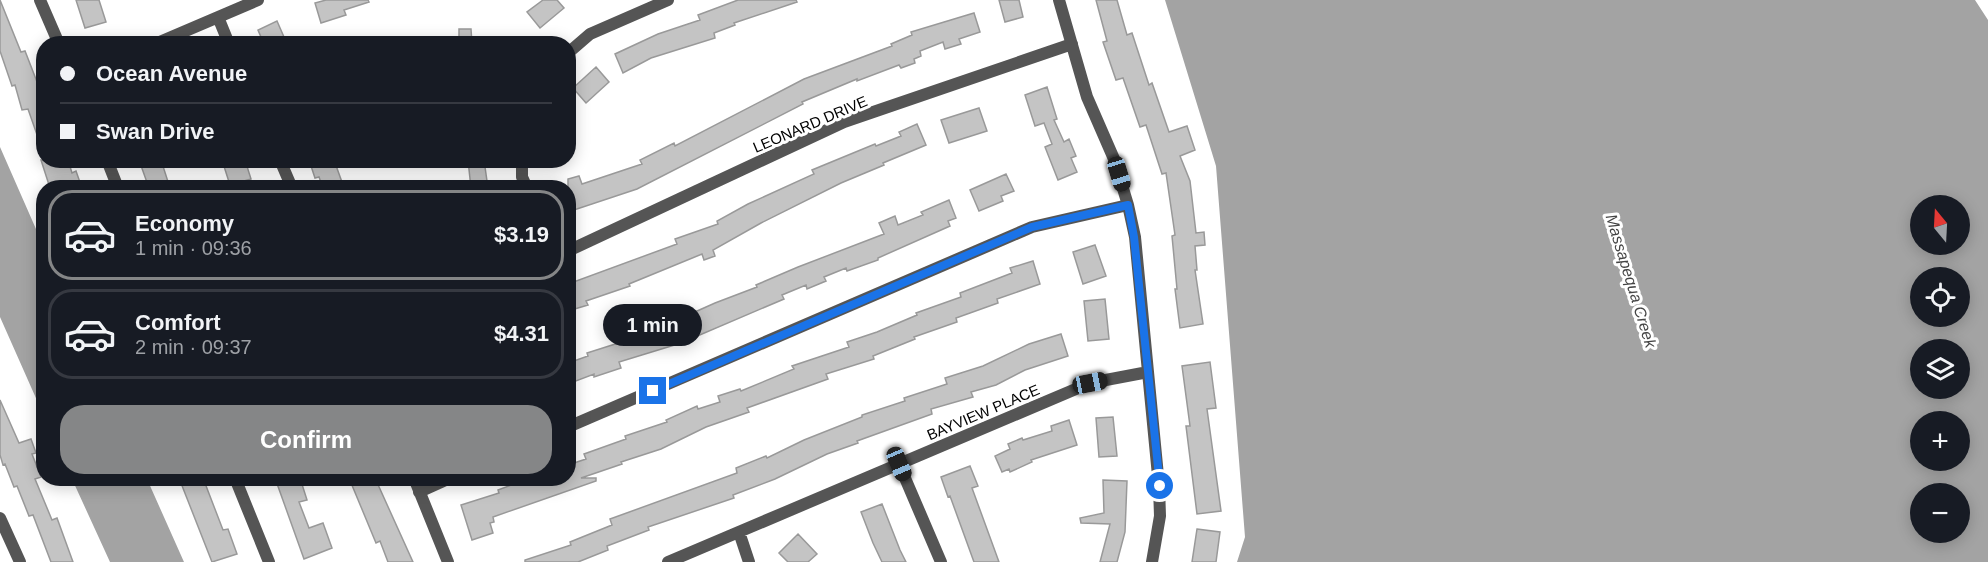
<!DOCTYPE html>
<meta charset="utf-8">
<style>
body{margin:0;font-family:Helvetica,sans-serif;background:#20242c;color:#f1f3f6;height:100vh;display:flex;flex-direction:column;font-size:22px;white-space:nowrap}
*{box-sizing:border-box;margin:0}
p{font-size:20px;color:#9ea1a6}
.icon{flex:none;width:33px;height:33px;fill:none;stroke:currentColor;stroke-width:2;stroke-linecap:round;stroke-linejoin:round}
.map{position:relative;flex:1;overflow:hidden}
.sheet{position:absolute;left:36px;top:180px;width:540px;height:306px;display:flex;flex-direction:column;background:#171b24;border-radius:24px;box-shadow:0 3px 15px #0003}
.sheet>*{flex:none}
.guide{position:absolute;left:36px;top:36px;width:540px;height:132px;border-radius:24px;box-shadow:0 3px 15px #0003;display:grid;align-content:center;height:132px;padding:0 24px;background:#171b24}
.needle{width:39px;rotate:342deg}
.tools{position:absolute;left:1910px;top:195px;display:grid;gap:12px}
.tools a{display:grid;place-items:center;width:60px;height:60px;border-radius:50%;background:#171b24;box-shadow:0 3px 15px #0003;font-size:30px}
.end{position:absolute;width:27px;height:27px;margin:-14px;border:8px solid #1a73e8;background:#fff;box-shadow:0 0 0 3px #fff}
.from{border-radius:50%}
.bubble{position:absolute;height:42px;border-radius:21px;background:#171b24;box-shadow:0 3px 15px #0003;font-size:20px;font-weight:700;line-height:42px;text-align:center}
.car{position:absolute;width:18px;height:36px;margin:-18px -9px;border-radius:8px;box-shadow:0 0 4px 2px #0007;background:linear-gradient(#222 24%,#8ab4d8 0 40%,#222 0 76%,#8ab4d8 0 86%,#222 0)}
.guide b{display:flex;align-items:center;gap:21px;height:57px;font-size:22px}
.guide b+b{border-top:2px solid #363941}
.guide i{width:15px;height:15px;background:#f1f3f6}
ul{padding:10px 0 0;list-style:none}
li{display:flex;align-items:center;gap:18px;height:90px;margin:0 12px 9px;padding:0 12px;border:3px solid #363941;border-radius:24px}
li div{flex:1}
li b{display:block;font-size:22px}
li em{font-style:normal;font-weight:700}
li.selected{border-color:#858687}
li>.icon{width:54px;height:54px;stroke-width:1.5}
.button{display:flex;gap:12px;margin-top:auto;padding:12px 24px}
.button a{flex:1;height:69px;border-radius:24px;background:#858687;color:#fff;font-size:24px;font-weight:700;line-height:69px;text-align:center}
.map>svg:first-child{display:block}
</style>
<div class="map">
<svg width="1988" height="562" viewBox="0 0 1988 562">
<rect width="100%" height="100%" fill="#fff"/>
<!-- water -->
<path fill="#a3a3a3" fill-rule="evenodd" d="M1165 0H1975L1988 20V562H1237L1245 537 1216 166ZM1920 206H1959V244H1920ZM1920 278H1959V316H1920ZM1920 350H1959V388H1920ZM1920 422H1959V460H1920ZM1920 494H1959V532H1920Z
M0 147 43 245V414L0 317Z
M72 479H147L184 562H110Z"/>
<!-- building -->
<path fill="#c4c4c4" stroke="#999" stroke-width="1.5" d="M0 0 21 52 25 51 39 87 44 104V148L42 149 28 109 22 110 15 85 12 86 0 51Z
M76 0H99L106 22 85 28Z
M326 0H368L369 2 344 10 346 15 321 23 315 3Z
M543 0H557L564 8 540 28 527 12Z
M738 0H796L797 2 734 23 735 25 714 33 715 38 651 58 623 73 615 54 658 34 700 20 698 15Z
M999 0H1019L1023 17 1005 22Z
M1096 0H1117L1127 35 1132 33 1149 85 1152 83 1169 132 1187 126 1195 150 1180 156 1190 181 1196 233 1204 232 1205 245 1195 246 1197 270H1195L1203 324 1180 328 1175 289H1177L1172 236 1175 235 1166 173 1162 174 1146 125 1140 127 1123 78 1116 80 1103 42 1107 41Z
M974 13 980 32 959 39 961 44 945 49 943 42 920 51 921 56 914 59 915 63 901 68 899 65 857 81V79L802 102 803 104 637 189 568 212V179L579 176 582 184 642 164 640 160 674 143 675 146 804 79 892 46 891 44 912 35 911 32Z
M277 21 287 44H264L258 30Z
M459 29H471L472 44H459Z
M596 67 609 82 586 103 573 88Z
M1047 87 1057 119 1054 120 1064 142 1069 139 1076 156 1071 158 1077 172 1058 180 1045 147 1052 144 1044 123 1035 126 1025 95Z
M979 108 987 131 949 143 941 120Z
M917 124 926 145 883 163 884 165 841 183 761 223 713 250 715 256 704 260 702 254 629 284 630 286 586 301 588 305 568 311V284L677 244 675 239 718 224 717 221 748 204 814 174 812 170 875 144 876 146 901 136 899 132Z
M41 160H68L72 173 76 171 82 188H50Z
M139 160H161L170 188H149Z
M222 160H245L251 179 230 185Z
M318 160H334L343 185 337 188H323L319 177 315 178 310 163Z
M468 160H484L488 188H471Z
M1006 174 1014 191 1001 196 1003 201 979 211 970 190Z
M949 200 956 218 948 221 950 226 878 258V260L847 271 846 268 824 277 826 281 807 289 806 285 782 295 784 299 681 343 619 362 621 368 594 377V374L568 384V363L588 356 587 353 631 339 629 335 659 325V328L715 303 757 287 756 285 798 267 884 234 879 223 895 216 898 225 923 215 921 212Z
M1095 245 1106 276 1083 284 1073 252Z
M1033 261 1040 284 997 299 998 303 956 318 957 322 914 337 915 339 873 356 874 359 826 374 828 379 747 408 749 412 706 427 661 449 621 462 622 464 581 478H596V481L493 517 494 522 490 523 493 533 472 540 461 505 499 493 498 490 530 478H568V452H571L574 463 586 459 584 454 626 439 625 436 667 422 666 420 697 406 698 409 720 402 718 396 740 389 741 391 794 369 792 366 849 347 847 342 877 332 917 315 916 313 961 297 960 293 1012 273 1010 268Z
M1105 299 1109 339 1088 341 1084 301Z
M1061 334 1068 356 1025 370 996 385 971 392 973 397 931 409 932 414 857 441 858 443 827 454 775 479 733 495 734 498 648 527 649 530 607 546 608 550 578 562H525V560L571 545 570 542 612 525 610 519 737 473 736 468 766 456 767 458 804 440 862 417V415L905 401 904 398 947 384 945 378 983 366 1029 344Z
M1210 362 1216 408 1207 409 1221 511 1197 514 1186 426H1190L1182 366Z
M0 400 19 443 31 439 36 453 32 454 41 477 35 479 52 520 57 518 73 562H51L33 515 29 516 17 486 14 487 5 464 3 465 0 455Z
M1113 417 1117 456 1099 457 1096 418Z
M1069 420 1077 445 1031 460 1032 462 1010 472 1009 469 1002 472 995 456 1010 449 1008 444 1022 438 1023 440 1052 431 1051 426Z
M970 466 978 486 972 488 999 562H974L950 496 948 497 941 477Z
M179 478H203L223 530 228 529 237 554 212 562Z
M275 478H300L307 500 299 502 309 528 323 523 332 548 304 559Z
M349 478H375L413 562H388L380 541 376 543Z
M1103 480 1127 481 1125 532 1117 562H1100L1110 524 1081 523 1080 518 1104 513Z
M882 504 900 550 906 562H882L873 543 861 512Z
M1197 529 1220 532 1216 562H1192Z
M798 534 817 554 808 562H788L779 553Z"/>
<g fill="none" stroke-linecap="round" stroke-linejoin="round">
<!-- minor -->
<path stroke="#555" stroke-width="12" d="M40 0 59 44
M1059 0 1087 97 1114 159 1128 205 1135 237 1159 486 1160 516 1152 562
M218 17 229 44
M155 44 258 0
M568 53 590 34 668 0
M107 160 118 188
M280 160 292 188
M522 160V177L527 188
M568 251 844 122 1072 44
M568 427 1032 227 1128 205
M899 464 941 562
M235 478 269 562
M414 478 448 562
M419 492 450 478
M0 518 20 562
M739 532 749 562
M668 562 1090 383 1148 372"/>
</g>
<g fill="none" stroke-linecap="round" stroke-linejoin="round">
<!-- route -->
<path stroke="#1a73e8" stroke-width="8" d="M653 391 1032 227 1128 205 1134 237 1160 486"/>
</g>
<g text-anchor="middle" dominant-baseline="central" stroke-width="6" stroke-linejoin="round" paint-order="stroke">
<!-- street labels -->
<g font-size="15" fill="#000" stroke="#fff">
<text transform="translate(810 124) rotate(-23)">LEONARD DRIVE</text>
<text transform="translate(983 412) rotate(-23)">BAYVIEW PLACE</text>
</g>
<!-- water labels -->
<g font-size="16" font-style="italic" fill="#444" stroke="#fff">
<text transform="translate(1631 281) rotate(73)">Massapequa Creek</text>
</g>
</g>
</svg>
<div class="tools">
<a><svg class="needle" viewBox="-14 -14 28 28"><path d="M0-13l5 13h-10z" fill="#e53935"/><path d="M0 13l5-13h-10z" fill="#9ea1a6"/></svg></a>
<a><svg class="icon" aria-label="locate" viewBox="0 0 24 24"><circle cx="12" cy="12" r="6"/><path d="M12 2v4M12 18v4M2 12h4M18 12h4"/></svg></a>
<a><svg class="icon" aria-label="layers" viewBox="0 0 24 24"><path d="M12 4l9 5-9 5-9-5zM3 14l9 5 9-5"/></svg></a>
<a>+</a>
<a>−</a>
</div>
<i class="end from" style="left:1160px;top:486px"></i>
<i class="end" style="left:653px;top:391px"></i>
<div class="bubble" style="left:603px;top:304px;width:99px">1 min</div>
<i class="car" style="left:1119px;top:174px;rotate:163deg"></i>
<i class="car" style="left:1090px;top:383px;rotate:79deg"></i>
<i class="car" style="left:899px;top:464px;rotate:157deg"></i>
<div class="guide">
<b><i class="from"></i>Ocean Avenue</b>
<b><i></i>Swan Drive</b>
</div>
<section class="sheet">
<ul>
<li class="selected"><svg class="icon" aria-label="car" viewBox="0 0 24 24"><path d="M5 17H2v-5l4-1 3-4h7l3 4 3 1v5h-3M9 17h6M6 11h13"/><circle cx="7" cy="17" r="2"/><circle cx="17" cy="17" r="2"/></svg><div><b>Economy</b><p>1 min · 09:36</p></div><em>$3.19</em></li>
<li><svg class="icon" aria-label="car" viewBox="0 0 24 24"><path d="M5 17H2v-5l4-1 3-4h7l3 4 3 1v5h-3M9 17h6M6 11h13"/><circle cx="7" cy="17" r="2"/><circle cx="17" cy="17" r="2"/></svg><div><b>Comfort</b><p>2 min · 09:37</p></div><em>$4.31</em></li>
</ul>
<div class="button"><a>Confirm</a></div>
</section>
</div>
